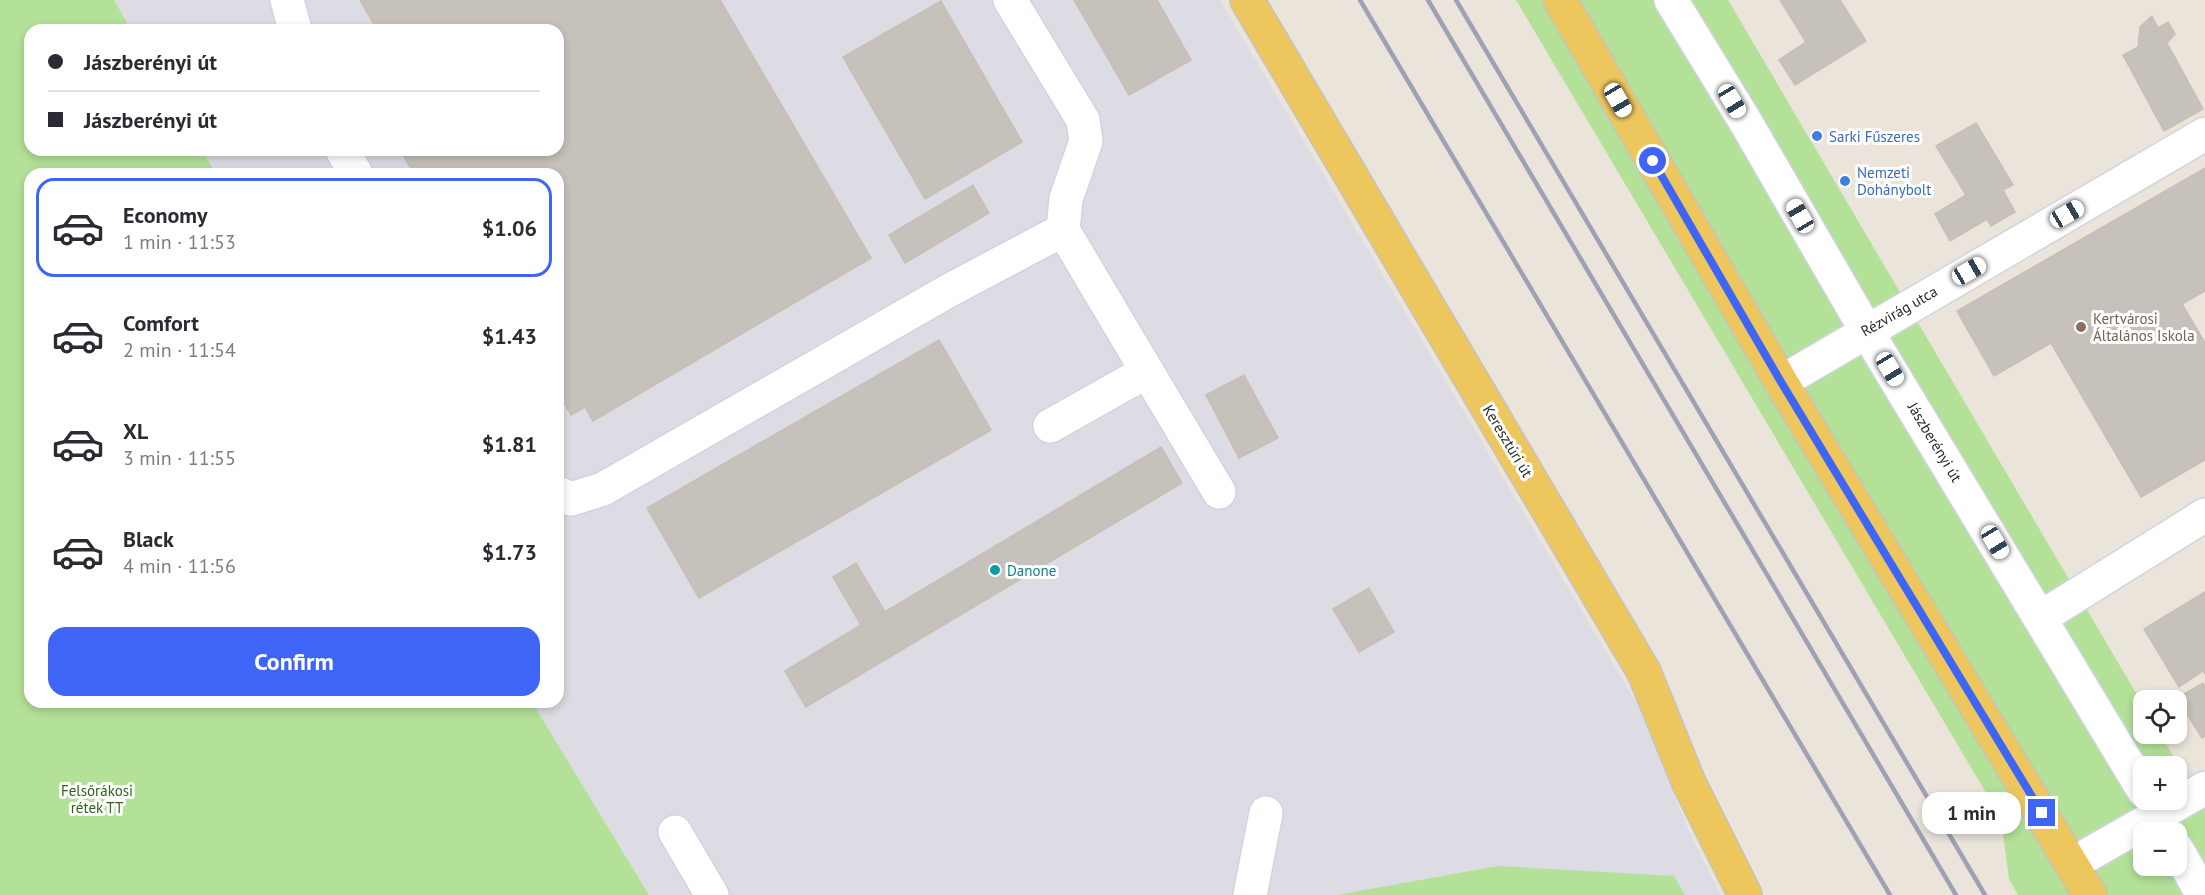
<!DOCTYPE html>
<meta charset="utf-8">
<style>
body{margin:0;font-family:"PT Sans",sans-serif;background:#f2f2f3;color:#2b2b33;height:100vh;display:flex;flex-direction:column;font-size:22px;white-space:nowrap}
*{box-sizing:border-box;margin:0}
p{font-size:20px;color:#7c7c81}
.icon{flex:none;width:33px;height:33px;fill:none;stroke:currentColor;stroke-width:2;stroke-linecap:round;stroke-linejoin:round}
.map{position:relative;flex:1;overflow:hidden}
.sheet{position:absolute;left:24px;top:168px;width:540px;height:540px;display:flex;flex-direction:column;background:#fff;border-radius:18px;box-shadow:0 3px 9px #0003}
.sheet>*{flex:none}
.banner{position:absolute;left:24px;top:24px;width:540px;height:132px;border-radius:18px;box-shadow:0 3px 9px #0003;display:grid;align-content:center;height:132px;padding:0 24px;background:#fff}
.buttons{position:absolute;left:2133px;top:690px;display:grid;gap:12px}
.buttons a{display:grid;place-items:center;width:54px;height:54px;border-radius:12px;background:#fff;box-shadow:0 3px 9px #0003;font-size:30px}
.end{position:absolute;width:27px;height:27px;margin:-14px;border:8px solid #3e65f5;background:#fff;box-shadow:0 0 0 3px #fff}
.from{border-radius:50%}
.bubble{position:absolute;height:42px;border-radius:18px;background:#fff;box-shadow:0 3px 9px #0003;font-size:20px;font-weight:700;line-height:42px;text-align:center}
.car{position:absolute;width:18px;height:36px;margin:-18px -9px;border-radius:8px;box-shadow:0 0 4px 2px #0007;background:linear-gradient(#fff 24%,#345 0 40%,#fff 0 76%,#345 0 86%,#fff 0)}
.banner b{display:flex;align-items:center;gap:21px;height:57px;font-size:22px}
.banner b+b{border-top:2px solid #e1e1e2}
.banner i{width:15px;height:15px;background:#2b2b33}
ul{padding:10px 0 0;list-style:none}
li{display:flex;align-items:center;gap:18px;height:99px;margin:0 12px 9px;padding:0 12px;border:3px solid transparent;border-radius:18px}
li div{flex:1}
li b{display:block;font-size:22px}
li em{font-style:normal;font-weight:700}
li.on{border-color:#3e65f5}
li>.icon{width:54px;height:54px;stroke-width:1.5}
.cta{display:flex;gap:12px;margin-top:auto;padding:12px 24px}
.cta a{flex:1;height:69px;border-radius:18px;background:#3e65f5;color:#fff;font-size:24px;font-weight:700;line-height:69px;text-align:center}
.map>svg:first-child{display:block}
</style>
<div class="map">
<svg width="2205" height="895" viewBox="0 0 2205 895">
<rect width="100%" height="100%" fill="#ebe4db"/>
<!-- industrial -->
<path fill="#dddbe3" d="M114 0H1220L1638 706 1690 834 1721 895H649L532 702H558V174H216L202 150H558V30H131Z"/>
<!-- green -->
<path fill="#b3e198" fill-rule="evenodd" d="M0 0H114L131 30H30V150H202L216 174H30V702H532L649 895H0Z
M1516 0H1728L2143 705 2144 734H2160L2205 810V895H2018L2009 879 2001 818ZM2144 766H2176V800H2144ZM2144 832H2176V866H2144Z
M1498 866 1674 876 1685 895H1337Z"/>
<!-- building -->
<path fill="#c6c1ba" stroke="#c6bfb5" stroke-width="1.5" d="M360 0H720L871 258 593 421 585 407 571 415 558 393V174H414L400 150H558V30H377Z
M1074 0H1157L1191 60 1129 95Z
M1780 0H1840L1866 41 1795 85 1779 60 1806 42Z
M941 1 1022 142 925 199 843 57Z
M2152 16 2158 28 2168 22 2175 34 2167 43 2203 109 2164 131 2123 55 2138 47 2140 27Z
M1976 123 2013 185 2003 190 2015 212 1991 226 1987 219 1950 241 1935 214 1966 195 1936 146Z
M2205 168V291L2182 304 2205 343V460L2141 497 2051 343 1994 376 1957 311Z
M973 185 989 213 905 263 889 235Z
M939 340 991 430 699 598 647 508Z
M1244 375 1278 438 1239 458 1206 395Z
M1161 447 1182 483 806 707 785 671 861 625 833 577 856 563 885 612Z
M1369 588 1394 632 1359 652 1333 609Z
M2205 592V674L2203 671 2179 687 2144 629Z
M2203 683 2205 687V736L2202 738 2177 698Z"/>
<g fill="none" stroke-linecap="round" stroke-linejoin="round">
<defs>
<path id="minor" d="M287 0 295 30
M1010 0 1083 120 1086 141 1066 199 1063 230 1219 492
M1671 0 1745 121 1866 330 2144 791
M342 150 356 174
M1781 382 2205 134
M1050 426 1146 372
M558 493 571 499 603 489 948 291 1063 230
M2040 618 2205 515
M675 832 712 895
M2176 848 2203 895
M2072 864 2205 788
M1250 895 1266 813"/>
<path id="major" d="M1247 0 1644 672 1689 783 1745 895
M1560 0 1781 382 2090 895"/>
</defs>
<!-- minor casing -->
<use href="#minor" stroke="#d0d4e2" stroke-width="36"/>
<!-- major casing -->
<use href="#major" stroke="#c3c3c3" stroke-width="36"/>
<!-- minor -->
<use href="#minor" stroke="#fff" stroke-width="33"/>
<!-- major -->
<use href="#major" stroke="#edc75e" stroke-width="33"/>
<!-- rail -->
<path stroke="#9ea1b3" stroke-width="4.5" d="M1360 0 1890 895
M1428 0 1956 895
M1456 0 1985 895"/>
</g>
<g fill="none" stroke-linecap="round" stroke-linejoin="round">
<!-- route -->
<path stroke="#3e65f5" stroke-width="8" d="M1653 161 1781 382 2042 813"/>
</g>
<!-- markers -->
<g fill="#3f7fe0" stroke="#fff" stroke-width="2">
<circle cx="1817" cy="136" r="6"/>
<circle cx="1845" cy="181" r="6"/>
</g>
<circle fill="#8d6e63" stroke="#fff" stroke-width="2" cx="2081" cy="327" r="6"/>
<circle fill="#0f9aa8" stroke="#fff" stroke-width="2" cx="995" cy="570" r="6"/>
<g text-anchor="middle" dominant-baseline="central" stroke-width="6" stroke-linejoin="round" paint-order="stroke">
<!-- shop labels -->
<g font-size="15" fill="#366cbe" stroke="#fff" text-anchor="start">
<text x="1829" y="136">Sarki Fűszeres</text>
<text x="1857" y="172">Nemzeti<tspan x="1857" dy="17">Dohánybolt</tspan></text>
</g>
<!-- street labels -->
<g font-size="15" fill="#292929" stroke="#fff">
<text transform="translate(1899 311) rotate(-30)">Rézvirág utca</text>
<text transform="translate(1508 441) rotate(59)">Keresztúri út</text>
<text transform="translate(1935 442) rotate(59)">Jászberényi út</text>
</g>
<!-- education labels -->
<g font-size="15" fill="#785e54" stroke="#fff" text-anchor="start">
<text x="2093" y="318">Kertvárosi<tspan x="2093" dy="17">Általános Iskola</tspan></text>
</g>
<!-- culture labels -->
<g font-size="15" fill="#0d838f" stroke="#fff" text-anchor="start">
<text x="1007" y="570">Danone</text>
</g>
<!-- park labels -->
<g font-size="15" fill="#2c631b" stroke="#fff">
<text x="97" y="790">Felsőrákosi<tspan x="97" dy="17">rétek TT</tspan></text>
</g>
</g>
</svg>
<div class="buttons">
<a><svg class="icon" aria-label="locate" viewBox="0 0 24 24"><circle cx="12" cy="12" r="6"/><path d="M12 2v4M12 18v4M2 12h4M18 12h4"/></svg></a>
<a>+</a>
<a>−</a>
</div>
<i class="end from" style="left:1653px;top:161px"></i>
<i class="end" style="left:2042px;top:813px"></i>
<div class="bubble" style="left:1922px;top:792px;width:99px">1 min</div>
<i class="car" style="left:1618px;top:100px;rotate:150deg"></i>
<i class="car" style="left:1732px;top:101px;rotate:149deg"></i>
<i class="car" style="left:2067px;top:214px;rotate:60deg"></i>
<i class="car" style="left:1800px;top:216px;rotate:330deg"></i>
<i class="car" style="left:1969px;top:271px;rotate:60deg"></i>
<i class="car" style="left:1890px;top:369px;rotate:149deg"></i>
<i class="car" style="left:1995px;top:542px;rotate:149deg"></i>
<div class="banner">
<b><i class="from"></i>Jászberényi út</b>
<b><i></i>Jászberényi út</b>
</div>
<section class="sheet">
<ul>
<li class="on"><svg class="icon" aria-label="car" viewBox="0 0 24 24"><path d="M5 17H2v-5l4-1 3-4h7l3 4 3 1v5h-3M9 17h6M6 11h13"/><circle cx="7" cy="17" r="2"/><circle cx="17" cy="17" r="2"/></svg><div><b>Economy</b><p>1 min · 11:53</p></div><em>$1.06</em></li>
<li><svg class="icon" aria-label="car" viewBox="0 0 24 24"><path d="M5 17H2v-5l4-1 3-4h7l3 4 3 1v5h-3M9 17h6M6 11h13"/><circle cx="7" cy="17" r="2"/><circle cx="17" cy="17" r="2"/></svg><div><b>Comfort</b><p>2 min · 11:54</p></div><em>$1.43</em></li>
<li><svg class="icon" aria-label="car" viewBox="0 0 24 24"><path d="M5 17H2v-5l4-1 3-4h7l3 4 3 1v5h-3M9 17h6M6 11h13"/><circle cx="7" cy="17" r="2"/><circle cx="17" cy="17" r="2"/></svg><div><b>XL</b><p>3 min · 11:55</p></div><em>$1.81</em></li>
<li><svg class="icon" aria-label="car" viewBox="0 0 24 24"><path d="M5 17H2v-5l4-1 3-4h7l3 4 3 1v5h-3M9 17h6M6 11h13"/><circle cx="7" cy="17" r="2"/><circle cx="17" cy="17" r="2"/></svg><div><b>Black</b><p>4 min · 11:56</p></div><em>$1.73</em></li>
</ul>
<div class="cta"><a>Confirm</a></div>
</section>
</div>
